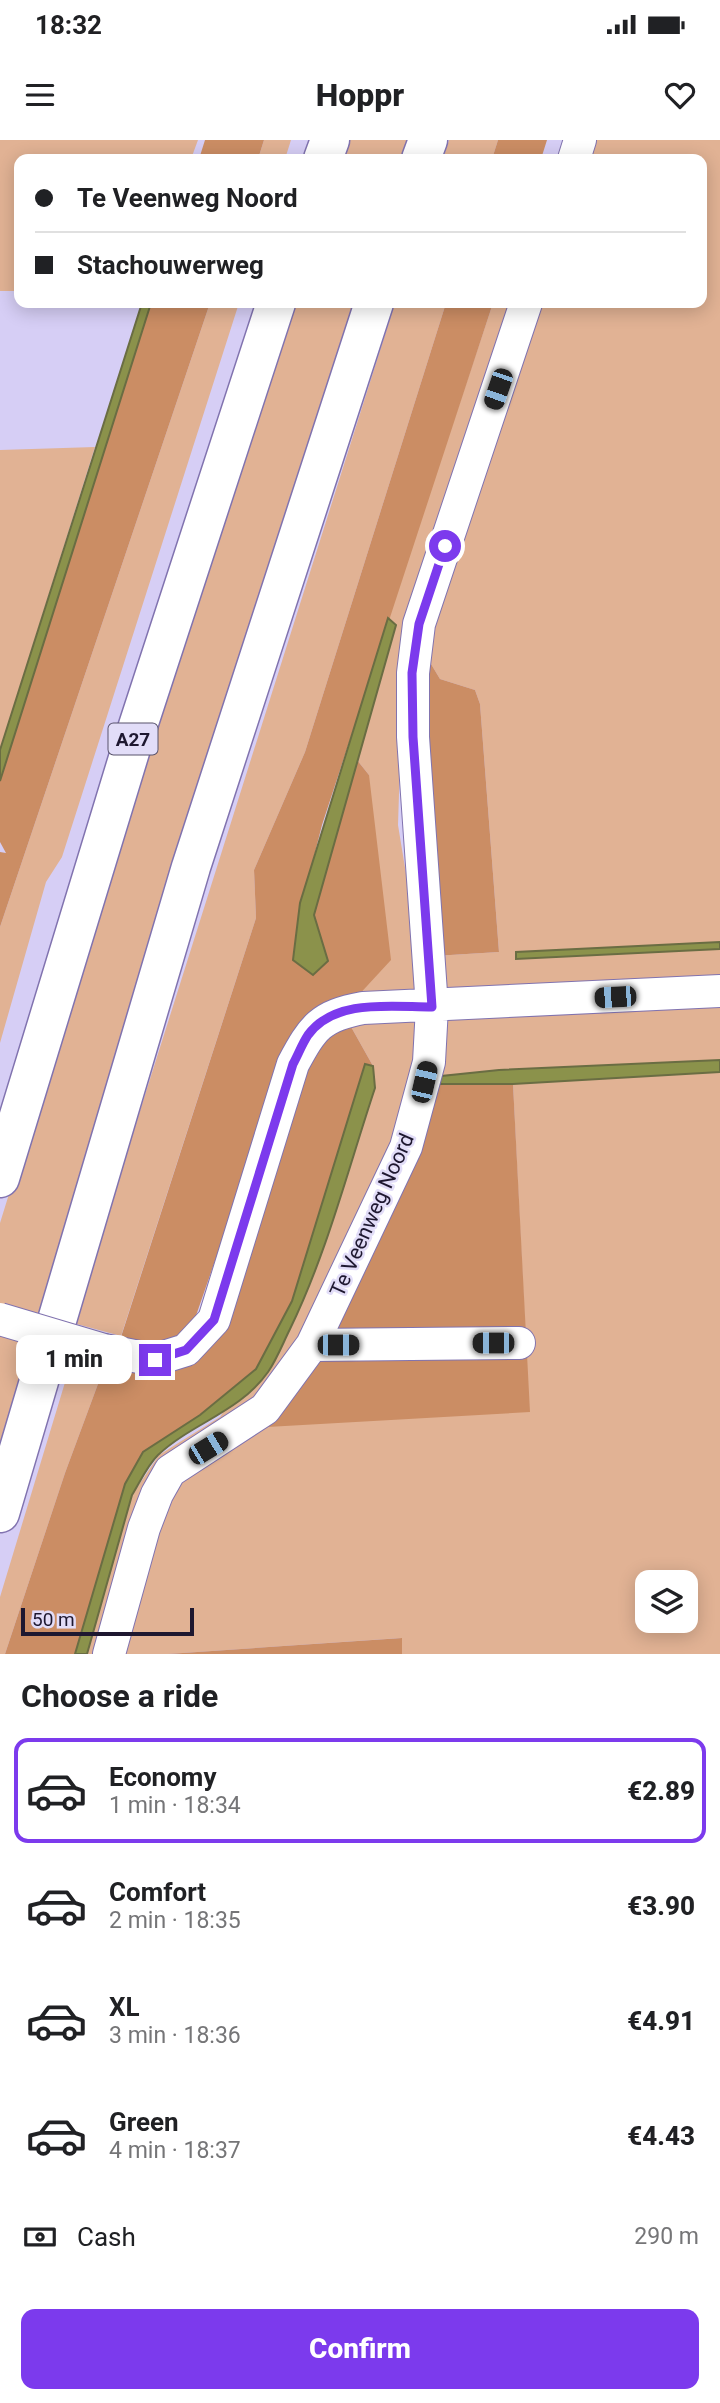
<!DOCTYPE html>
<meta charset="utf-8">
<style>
body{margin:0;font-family:Roboto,sans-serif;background:#f2f2f2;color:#202124;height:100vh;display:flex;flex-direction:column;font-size:26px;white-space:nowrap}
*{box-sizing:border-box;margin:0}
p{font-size:23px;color:#757577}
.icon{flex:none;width:38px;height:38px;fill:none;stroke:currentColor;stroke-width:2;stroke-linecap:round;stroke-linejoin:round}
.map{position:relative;height:1514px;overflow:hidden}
.sheet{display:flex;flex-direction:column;background:#fff;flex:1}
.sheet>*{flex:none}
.top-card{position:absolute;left:14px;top:14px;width:693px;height:154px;border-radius:14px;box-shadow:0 4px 18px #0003;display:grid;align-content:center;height:154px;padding:0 21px;background:#fff}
.controls{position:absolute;left:635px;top:1430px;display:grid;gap:14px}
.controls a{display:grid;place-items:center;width:63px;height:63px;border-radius:14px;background:#fff;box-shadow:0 4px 18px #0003;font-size:35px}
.scale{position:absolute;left:21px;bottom:18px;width:173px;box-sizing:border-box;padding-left:7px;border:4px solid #1e1830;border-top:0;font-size:19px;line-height:24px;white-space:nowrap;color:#1e1830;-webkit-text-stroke:5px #e2ddf8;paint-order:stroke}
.end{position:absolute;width:32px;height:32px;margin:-16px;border:9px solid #7c3aed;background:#fff;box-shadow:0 0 0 4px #fff}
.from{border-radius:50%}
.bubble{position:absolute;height:49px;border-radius:14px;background:#fff;box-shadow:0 4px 18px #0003;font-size:23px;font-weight:800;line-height:49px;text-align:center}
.car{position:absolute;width:21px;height:42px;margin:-21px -10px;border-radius:9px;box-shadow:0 0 5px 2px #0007;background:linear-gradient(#222 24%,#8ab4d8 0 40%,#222 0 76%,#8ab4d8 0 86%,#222 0)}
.top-card b{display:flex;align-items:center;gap:24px;height:66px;font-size:26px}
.top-card b+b{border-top:2px solid #e0e0e0}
.top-card i{width:18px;height:18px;background:#202124}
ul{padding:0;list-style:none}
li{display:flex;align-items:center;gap:21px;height:105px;margin:0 14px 10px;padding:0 7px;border:4px solid transparent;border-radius:14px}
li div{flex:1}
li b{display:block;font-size:26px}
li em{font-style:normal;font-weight:800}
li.active{border-color:#7c3aed}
li>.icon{width:63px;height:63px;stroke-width:1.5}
h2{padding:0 21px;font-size:32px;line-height:84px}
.pay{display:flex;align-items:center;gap:18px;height:77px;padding:0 21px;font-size:26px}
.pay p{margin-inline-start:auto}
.primary-button{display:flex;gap:14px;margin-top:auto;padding:14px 21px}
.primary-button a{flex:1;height:80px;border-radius:14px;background:#7c3aed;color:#fff;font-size:28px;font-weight:800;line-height:80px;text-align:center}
.status{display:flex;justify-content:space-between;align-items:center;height:49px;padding:0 35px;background:#fff;direction:ltr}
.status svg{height:19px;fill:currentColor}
header{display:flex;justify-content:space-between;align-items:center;height:91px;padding:0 21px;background:#fff;font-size:32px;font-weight:800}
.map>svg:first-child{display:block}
</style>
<div class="status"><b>18:32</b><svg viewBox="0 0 49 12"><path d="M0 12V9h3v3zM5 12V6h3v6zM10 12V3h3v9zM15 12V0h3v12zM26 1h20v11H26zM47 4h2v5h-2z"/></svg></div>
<header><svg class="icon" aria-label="menu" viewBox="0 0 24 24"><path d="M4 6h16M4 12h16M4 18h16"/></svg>Hoppr<svg class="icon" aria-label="heart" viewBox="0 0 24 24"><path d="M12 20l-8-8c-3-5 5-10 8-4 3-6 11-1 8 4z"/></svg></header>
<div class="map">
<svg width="720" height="1514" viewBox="0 0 720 1514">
<rect width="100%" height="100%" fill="#d6cef5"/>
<!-- green -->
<path fill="#e1b294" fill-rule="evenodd" d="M0 0H198L191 19H19V151H0Z
M264 0H291L285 19H258Z
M345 0H409L402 19H338Z
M449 0H498L492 19H443Z
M587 0H720V802L516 812 517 819 720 809V842L450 853 440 847 434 816 499 812 480 564 475 550 440 539 431 524 425 491 531 163H702V19H580Z
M210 163H239L62 717 46 742 0 903V787Z
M291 163H356L0 1319V1083L162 562Z
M395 163H446L305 612 254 730 256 778 121 1196 73 1183Z
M493 163H520L402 561 398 685 419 813 420 844 405 856 356 859 369 635 357 620 396 486 388 478Z
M95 307 0 610V310Z
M720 860V920L499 930 432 937 446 882 458 876Z
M366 881H412L422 890V918L371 1060 274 1243 179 1318 104 1514H87L132 1355 159 1315 220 1277 319 1119 351 1021 373 926 350 885Z
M720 932V1514H402L401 1498 168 1514H116L171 1344 249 1288 526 1208 513 944ZM648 1442H686V1480H648Z
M73 1216 105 1225 65 1333 5 1514H0V1457Z"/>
<!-- forest -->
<path fill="#cb8d64" d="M205 0H264L258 19H199Z
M498 0H547L541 19H492Z
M151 163H210L0 787V712L6 713 0 702V641Z
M446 163H493L322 685 298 779V784L328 821 314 775 357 620 369 635 391 820 355 859 336 861 235 1063 190 1193 162 1205 121 1197 256 778 254 730 305 612Z
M425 491 431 524 440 539 475 550 480 564 499 812 434 816Z
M350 885 373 926 365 925 292 1161 256 1229 200 1275 143 1312 125 1344 75 1514H5L65 1333 105 1225H183L208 1209 231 1162 308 919 325 897Z
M431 944H513L530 1272 249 1288 264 1277Z
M402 1498V1514H168Z"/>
<!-- water -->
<path fill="#8b924b" stroke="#6a6d43" stroke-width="2" d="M142 163H151L0 641V610Z
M388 478 396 485 314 775 328 821 313 835 293 820 300 763Z
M720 802V809L516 819V812Z
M720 920V932L513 944H431L432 937 499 930Z
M365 924 373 926 375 948C348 1029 327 1113 290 1189 283 1203 277 1219 268 1232 240 1272 192 1283 158 1315 147 1326 140 1342 132 1355L87 1514H75L125 1344 143 1312 200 1275 256 1229 292 1161Z"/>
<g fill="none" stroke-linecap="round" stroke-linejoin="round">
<defs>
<path id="minor" d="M574 19 580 0
M312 1205 406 1007 429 922 432 867 413 597V533L419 484 526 163
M104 1210 154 1220 186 1210 214 1180 293 924C313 887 320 876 363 868L720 851
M109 1514 144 1388 157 1354 170 1331 265 1269 312 1205 519 1203"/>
<path id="highway" d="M323 19 330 0
M421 19 428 0
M0 1038 136 592 276 163
M0 1373 191 727 374 163"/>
</defs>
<!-- minor casing -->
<use href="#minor" stroke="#8173af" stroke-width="34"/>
<!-- highway casing -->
<use href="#highway" stroke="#8173af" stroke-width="41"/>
<!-- minor -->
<use href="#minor" stroke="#fff" stroke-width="32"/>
<!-- highway -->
<use href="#highway" stroke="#fff" stroke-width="38"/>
<defs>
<path id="minor-bridge" d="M0 1179 104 1210"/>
</defs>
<!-- minor-bridge casing -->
<use href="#minor-bridge" stroke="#8173af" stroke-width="34" stroke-linecap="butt"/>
<!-- minor-bridge -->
<use href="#minor-bridge" stroke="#fff" stroke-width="32"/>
</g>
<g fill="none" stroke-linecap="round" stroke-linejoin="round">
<!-- route -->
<path stroke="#7c3aed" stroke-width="9" d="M155 1220 186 1210 214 1180 293 924C298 915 302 904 308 895 335 858 392 867 432 867L413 597 412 533 419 484 445 406"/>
</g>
<g text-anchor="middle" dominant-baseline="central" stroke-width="5" stroke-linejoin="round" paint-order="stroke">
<!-- shield labels -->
<rect fill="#e2ddf8" stroke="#59536c" stroke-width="2" x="108.5" y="583.5" width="49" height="31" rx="5"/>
<g font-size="19" font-weight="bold" fill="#1e1830">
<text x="133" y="599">A27</text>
</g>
<!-- street labels -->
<g font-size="21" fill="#1e1830" stroke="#e2ddf8">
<text transform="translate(372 1075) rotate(-66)">Te Veenweg Noord</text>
</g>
</g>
</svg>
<div class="controls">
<a><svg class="icon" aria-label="layers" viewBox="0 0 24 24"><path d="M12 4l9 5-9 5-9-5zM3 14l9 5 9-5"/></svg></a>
</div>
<div class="scale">50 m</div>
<i class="end from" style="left:445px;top:406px"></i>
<i class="end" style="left:155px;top:1220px"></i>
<div class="bubble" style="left:16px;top:1195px;width:116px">1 min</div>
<i class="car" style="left:498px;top:249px;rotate:199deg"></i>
<i class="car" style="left:615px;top:857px;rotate:267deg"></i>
<i class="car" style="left:424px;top:942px;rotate:13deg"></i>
<i class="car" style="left:493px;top:1203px;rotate:270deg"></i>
<i class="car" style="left:338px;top:1205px;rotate:90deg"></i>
<i class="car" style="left:208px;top:1308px;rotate:59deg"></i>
<div class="top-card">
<b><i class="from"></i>Te Veenweg Noord</b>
<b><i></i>Stachouwerweg</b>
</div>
</div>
<section class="sheet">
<h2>Choose a ride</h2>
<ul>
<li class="active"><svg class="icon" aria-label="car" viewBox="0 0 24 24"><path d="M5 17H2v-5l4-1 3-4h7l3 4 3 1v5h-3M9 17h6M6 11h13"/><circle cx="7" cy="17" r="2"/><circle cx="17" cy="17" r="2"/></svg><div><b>Economy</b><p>1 min · 18:34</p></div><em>€2.89</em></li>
<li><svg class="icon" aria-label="car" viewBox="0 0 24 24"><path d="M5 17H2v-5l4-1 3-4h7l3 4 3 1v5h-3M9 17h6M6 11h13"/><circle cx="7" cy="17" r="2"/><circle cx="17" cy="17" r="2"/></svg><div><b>Comfort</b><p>2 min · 18:35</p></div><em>€3.90</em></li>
<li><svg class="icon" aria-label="car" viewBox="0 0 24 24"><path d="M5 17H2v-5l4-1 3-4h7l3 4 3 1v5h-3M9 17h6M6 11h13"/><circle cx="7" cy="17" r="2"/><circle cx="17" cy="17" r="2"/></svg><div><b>XL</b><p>3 min · 18:36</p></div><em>€4.91</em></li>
<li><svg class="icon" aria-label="car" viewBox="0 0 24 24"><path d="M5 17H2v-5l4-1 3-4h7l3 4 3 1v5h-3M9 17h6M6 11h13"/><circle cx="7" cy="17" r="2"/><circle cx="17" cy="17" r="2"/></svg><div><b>Green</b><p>4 min · 18:37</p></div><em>€4.43</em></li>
</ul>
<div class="pay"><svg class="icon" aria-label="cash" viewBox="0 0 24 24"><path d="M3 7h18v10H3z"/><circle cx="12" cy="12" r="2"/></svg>Cash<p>290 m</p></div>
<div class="primary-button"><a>Confirm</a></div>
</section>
